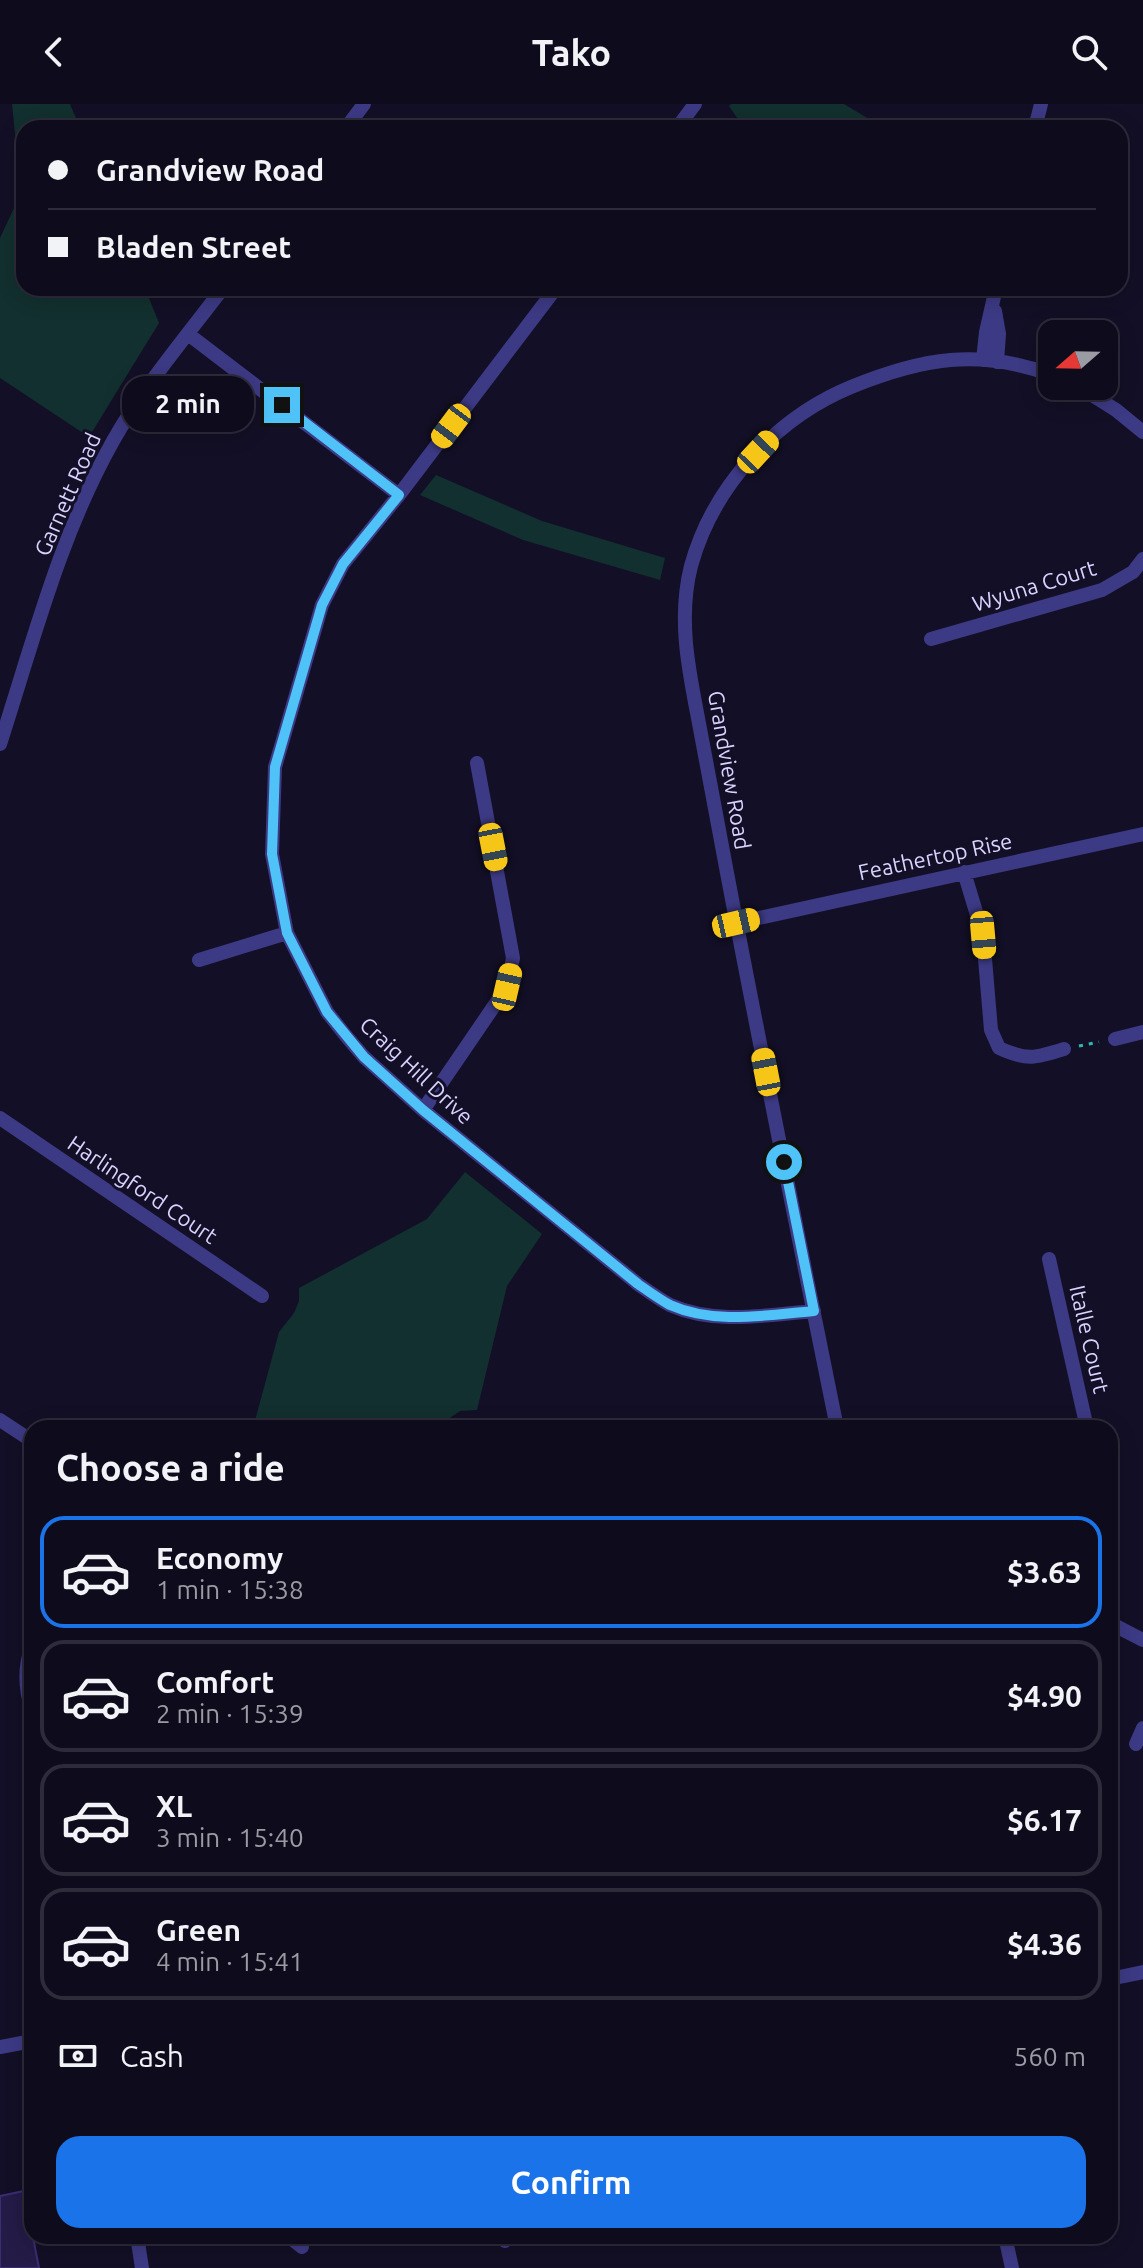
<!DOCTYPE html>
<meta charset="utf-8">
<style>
body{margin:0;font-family:Ubuntu,sans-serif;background:#1c1929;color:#f1f3f6;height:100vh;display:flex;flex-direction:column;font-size:30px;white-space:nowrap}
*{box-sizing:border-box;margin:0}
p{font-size:26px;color:#9b9ba3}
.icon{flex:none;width:44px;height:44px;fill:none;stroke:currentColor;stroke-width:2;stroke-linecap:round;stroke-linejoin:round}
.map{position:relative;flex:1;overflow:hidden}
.panel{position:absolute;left:24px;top:1316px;width:1094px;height:824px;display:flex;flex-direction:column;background:#0e0b1c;border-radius:24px;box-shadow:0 4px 20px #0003,0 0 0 2px #2e2b3b}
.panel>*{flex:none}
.banner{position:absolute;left:16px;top:16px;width:1112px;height:176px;border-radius:24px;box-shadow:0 4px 20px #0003,0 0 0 2px #2e2b3b;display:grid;align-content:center;height:176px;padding:0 32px;background:#0e0b1c}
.needle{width:52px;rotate:250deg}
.controls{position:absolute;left:1038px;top:216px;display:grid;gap:16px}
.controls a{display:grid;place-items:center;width:80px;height:80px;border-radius:16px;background:#0e0b1c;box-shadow:0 4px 20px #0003,0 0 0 2px #2e2b3b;font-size:40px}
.end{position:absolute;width:36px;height:36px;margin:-18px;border:10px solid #4fc3f7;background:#111;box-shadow:0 0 0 4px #111}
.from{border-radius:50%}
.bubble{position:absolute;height:56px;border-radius:24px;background:#0e0b1c;box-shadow:0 4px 20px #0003,0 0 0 2px #2e2b3b;font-size:26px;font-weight:700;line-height:56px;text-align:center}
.car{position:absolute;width:24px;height:48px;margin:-24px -12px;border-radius:10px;box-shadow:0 0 6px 2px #0007;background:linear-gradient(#f5c518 24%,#345 0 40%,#f5c518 0 76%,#345 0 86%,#f5c518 0)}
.banner b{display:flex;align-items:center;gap:28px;height:76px;font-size:30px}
.banner b+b{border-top:2px solid #2e2b3b}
.banner i{width:20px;height:20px;background:#f1f3f6}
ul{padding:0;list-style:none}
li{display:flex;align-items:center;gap:24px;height:112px;margin:0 16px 12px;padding:0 16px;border:4px solid #2e2b3b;border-radius:24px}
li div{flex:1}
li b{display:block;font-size:30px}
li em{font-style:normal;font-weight:700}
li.active{border-color:#1a73e8}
li>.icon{width:72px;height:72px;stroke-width:1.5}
h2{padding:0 32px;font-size:36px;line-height:96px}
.pay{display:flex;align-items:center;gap:20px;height:88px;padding:0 32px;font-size:30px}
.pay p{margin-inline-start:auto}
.primary-button{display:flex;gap:16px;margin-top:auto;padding:16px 32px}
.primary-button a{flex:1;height:92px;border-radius:24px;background:#1a73e8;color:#fff;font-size:32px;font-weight:700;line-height:92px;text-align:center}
header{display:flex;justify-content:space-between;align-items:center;height:104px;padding:0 32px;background:#0e0b1c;font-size:36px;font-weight:700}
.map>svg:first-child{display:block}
</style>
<header><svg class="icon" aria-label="back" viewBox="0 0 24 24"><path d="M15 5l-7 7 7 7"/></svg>Tako<svg class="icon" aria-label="search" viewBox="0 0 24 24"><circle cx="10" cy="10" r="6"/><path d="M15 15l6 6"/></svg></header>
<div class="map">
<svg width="1143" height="2164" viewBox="0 0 1143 2164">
<rect width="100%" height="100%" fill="#130f26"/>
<!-- green -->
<path fill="#12302f" d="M12 0H70L80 24H24V184H145L159 219 89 333 0 274V134L21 89Z
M731 0H844L884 24H744L729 2Z
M436 371 542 417 665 454 660 476 523 436 420 391Z
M465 1068 542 1130 507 1182 477 1306 460 1307 435 1324H253L279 1228 294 1209 299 1197V1184L427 1115Z"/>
<!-- building -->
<path fill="#241b47" stroke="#3b2d73" stroke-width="2" d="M24 2087 39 2164H0V2092Z"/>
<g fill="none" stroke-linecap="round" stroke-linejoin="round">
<!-- path -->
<path stroke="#2fb8b0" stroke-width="3" stroke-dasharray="4 6" stroke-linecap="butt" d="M1079 942 1099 938"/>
<!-- street -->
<path stroke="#3d3a85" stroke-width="14" d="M346 24 364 0
M677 24 695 0
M1035 24 1041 0
M556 184 399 391 343 460 322 501 275 663 272 750 287 829 327 908 346 932 364 953 423 1006 638 1180C648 1187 659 1195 670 1201 715 1221 766 1211 814 1207
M995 207 999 230 997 258
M188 230 399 391
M983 256 986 228 996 184
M1078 282 1116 306 1143 328
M931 535 1102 486 1133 468 1143 455
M0 640C33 538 60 431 113 337 144 282 185 234 223 184
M964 768 983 831 991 926 999 944C1027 957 1036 954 1064 945
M736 819 1143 730
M199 856 287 829
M1115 935 1143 928
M423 1006 507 883 513 854 477 659
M0 1014 262 1192
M1049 1155 1087 1324
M0 1316 32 1337
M837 1324C797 1125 756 926 719 726 712 689 705 651 698 614 688 563 678 513 691 462 713 382 776 314 851 283 922 254 978 244 1052 271
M1110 1519 1143 1536
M32 1541C24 1564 25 1584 32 1607
M1136 1640 1143 1624
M1110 1875 1143 1868
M0 1943 32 1937
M137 2132 142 2164
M288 2132 302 2143
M502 2132 505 2137
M1005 2132 1012 2164"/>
</g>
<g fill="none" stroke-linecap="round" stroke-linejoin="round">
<!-- route -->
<path stroke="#4fc3f7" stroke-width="10" d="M282 301 399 391 343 460 322 501 275 663 272 750 287 829 327 908 364 953 423 1006 638 1180C648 1187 659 1195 670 1201 715 1221 766 1211 814 1207L784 1058"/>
</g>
<g text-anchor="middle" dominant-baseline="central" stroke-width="6" stroke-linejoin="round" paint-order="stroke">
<!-- street labels -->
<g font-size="22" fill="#d9d4ff" stroke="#130f26">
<text transform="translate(67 390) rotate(-66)">Garnett Road</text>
<text transform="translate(1034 481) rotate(-17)">Wyuna Court</text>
<text transform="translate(730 666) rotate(80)">Grandview Road</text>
<text transform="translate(935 752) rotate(-12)">Feathertop Rise</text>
<text transform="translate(417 966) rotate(43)">Craig Hill Drive</text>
<text transform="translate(143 1085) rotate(34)">Harlingford Court</text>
<text transform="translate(1090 1235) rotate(77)">Italle Court</text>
</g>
</g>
</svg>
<div class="controls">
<a><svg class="needle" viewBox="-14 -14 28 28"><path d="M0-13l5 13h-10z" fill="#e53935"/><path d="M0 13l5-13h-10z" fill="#9b9ba3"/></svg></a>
</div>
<i class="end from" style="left:784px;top:1058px"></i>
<i class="end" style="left:282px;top:301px"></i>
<div class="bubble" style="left:122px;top:272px;width:132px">2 min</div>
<i class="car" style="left:451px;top:322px;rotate:217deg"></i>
<i class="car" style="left:758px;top:348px;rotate:43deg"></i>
<i class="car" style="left:493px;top:743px;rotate:169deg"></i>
<i class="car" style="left:736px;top:819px;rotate:77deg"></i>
<i class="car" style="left:983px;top:831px;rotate:175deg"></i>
<i class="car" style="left:507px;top:883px;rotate:13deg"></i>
<i class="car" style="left:766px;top:968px;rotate:349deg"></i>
<div class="banner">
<b><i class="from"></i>Grandview Road</b>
<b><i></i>Bladen Street</b>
</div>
<section class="panel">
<h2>Choose a ride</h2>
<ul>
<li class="active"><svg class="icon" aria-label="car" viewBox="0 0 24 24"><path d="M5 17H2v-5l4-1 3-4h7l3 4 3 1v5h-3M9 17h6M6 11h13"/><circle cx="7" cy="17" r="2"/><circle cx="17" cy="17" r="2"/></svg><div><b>Economy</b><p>1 min · 15:38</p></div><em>$3.63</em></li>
<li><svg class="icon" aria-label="car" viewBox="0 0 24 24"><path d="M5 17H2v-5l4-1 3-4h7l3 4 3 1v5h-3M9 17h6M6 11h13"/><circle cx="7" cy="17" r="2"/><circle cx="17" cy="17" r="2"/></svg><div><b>Comfort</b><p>2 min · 15:39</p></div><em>$4.90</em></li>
<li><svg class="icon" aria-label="car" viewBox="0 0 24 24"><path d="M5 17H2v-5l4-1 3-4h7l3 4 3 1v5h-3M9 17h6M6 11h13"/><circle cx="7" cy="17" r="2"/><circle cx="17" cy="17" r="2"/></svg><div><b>XL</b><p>3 min · 15:40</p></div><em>$6.17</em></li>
<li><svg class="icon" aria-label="car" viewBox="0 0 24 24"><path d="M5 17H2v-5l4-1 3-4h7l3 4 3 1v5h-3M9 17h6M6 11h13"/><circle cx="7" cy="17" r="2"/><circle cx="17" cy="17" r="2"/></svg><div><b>Green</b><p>4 min · 15:41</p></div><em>$4.36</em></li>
</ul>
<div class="pay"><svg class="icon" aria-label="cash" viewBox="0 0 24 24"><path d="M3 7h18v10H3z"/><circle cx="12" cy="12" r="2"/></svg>Cash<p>560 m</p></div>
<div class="primary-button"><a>Confirm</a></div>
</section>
</div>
